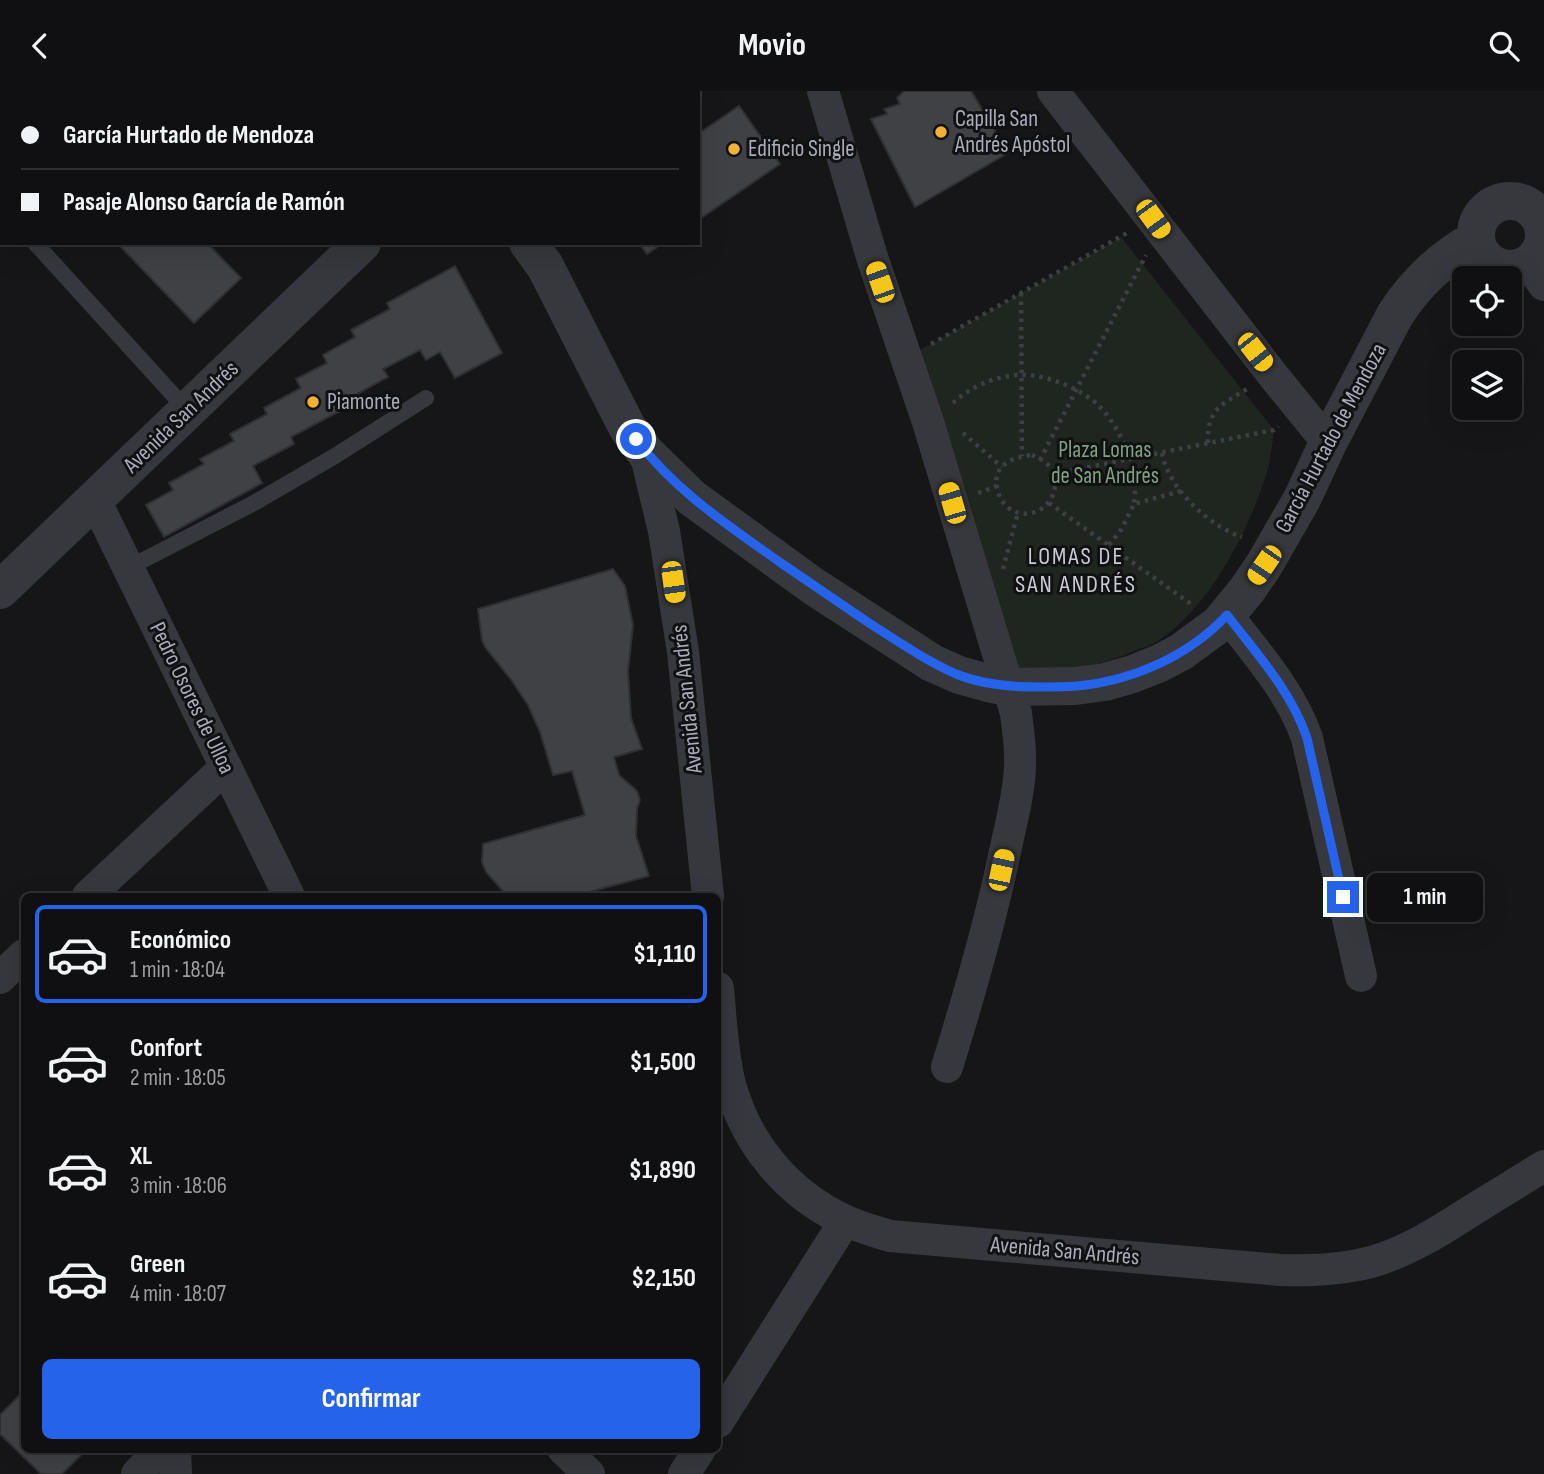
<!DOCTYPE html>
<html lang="es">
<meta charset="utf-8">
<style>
body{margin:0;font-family:"Sofia Sans Condensed",sans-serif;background:#1e1e20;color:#f1f3f6;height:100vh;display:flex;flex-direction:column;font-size:26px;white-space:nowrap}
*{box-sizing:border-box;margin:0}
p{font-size:23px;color:#9c9d9f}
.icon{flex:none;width:38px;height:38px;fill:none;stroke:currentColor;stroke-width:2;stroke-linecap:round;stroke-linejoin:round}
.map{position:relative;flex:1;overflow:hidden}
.details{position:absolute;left:21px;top:802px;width:700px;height:560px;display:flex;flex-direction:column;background:#101012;border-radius:10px;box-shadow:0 7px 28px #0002,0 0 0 2px #303032}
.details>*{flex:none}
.guide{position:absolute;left:0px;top:0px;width:700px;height:154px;box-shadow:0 7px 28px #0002,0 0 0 2px #303032;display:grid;align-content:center;height:154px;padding:0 21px;background:#101012}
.fabs{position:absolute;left:1452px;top:175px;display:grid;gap:14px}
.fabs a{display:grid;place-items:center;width:70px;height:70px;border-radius:10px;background:#101012;box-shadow:0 7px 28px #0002,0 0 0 2px #303032;font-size:35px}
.end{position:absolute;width:32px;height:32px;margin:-16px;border:9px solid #2563eb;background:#fff;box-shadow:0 0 0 4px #fff}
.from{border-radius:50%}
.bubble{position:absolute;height:49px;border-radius:10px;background:#101012;box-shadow:0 7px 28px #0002,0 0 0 2px #303032;font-size:23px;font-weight:700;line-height:49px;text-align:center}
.car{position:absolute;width:21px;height:42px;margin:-21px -10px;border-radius:9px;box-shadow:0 0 5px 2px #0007;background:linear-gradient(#f5c518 24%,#345 0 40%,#f5c518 0 76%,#345 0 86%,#f5c518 0)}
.guide b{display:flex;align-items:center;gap:24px;height:66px;font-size:26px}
.guide b+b{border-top:2px solid #303032}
.guide i{width:18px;height:18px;background:#f1f3f6}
ul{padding:12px 0 0;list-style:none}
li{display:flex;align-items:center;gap:21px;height:98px;margin:0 14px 10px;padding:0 7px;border:4px solid transparent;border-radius:10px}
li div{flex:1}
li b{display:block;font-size:26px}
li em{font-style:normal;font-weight:700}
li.current{border-color:#2563eb}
li>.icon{width:63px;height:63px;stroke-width:1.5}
.cta{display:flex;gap:14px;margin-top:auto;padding:14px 21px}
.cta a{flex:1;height:80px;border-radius:10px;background:#2563eb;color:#fff;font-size:28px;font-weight:700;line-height:80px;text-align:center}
header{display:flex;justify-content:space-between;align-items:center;height:91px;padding:0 21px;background:#101012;font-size:32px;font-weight:700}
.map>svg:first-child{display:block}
</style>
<header><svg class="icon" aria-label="back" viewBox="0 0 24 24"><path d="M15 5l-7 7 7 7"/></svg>Movio<svg class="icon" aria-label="search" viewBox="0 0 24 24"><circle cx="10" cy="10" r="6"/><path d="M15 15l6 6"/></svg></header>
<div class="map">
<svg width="1544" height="1383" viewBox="0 0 1544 1383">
<rect width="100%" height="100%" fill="#161618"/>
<!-- green -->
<path fill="#1e261f" d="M1121 146 1274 339C1272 353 1271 368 1267 381 1249 439 1210 516 1159 549 1152 554 1142 557 1134 560 1092 579 1055 580 1009 584L911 264Z"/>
<!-- building -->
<path fill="#404145" stroke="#303034" stroke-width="2" d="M904 0H971L1008 62 915 116 871 28 887 23 884 18 900 13 897 7Z
M739 15 780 73 698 129V43Z
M117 152H207L241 187 194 232Z
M639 152H663L647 163Z
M455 175 502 262 455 287 440 261 426 269 420 259 383 278 388 286 348 308 351 314 291 346 294 353 253 375 262 392 164 446 146 414 173 399 169 392 204 373 200 368 234 350 230 343 267 323 264 317 301 297 296 288 327 272 323 264 355 246 351 239 390 218 387 212Z
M613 478 625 495 633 534 628 580 631 627 642 658 614 666 619 684 637 700 640 709 637 718 636 745 649 785 574 805H504L502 799 486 781 482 771 483 753 585 724 572 680 553 684 540 641 528 614 512 590 485 556 482 549 478 518Z
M24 1300V1358H87L62 1383H41L0 1343V1324Z"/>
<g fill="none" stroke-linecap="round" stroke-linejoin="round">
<!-- path -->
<path stroke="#3d3f44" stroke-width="4.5" stroke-dasharray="3.5 5" stroke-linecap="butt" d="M1021 202 1022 365
M931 253 1127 142
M953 312C970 296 997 284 1021 284 1046 283 1082 298 1099 315 1114 329 1130 361 1134 381 1136 392 1135 402 1134 413
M963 342 1002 376
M1208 352C1207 318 1221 314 1247 298
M1162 362C1168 397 1209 435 1242 446
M1032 364C1038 367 1045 370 1050 376 1055 381 1057 389 1055 396 1050 428 1008 433 998 401 990 375 1011 366 1032 364Z
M1040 369 1146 164
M1054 383 1274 339 1278 335
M978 402 997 395
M1049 412 1191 513
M1109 454 1121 439 1134 413 1181 400
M1003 478 1018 421"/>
<!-- service -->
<path stroke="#37383d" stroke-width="16" d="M35 152 187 319
M128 477 254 412 335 365 426 307"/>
<!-- minor -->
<path stroke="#37383d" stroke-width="32" d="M823 0 872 166 928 331 1016 622C1018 640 1021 657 1020 675 1019 707 1009 739 1003 770 988 840 968 908 947 976
M1053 0 1272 283 1328 352
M398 2V0
M1528 172 1544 194
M645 361 664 440 683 561 708 805
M95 409 289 805
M1227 524C1257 563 1291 601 1307 647L1361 885
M88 805 226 676
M0 887 24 864
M718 897C721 929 722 962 730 993 746 1053 788 1103 844 1129 858 1136 874 1140 890 1145L1280 1179C1311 1180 1341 1179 1371 1171 1407 1161 1440 1140 1471 1120 1495 1105 1520 1090 1544 1075
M718 1331 845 1130
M175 1358 176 1383
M563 1358 589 1383
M137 1383 161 1358
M684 1383 700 1358"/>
<!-- tertiary -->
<path stroke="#37383d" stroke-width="38" d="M1476 144a34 34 0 1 1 68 0a34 34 0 1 1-68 0Z
M528 152 545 175 627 336 645 361 692 407 813 495 932 572 959 584 988 592 1008 596 1075 595 1105 591 1133 583 1160 572 1181 561 1219 533 1247 499 1264 474 1302 408 1328 352 1395 224C1416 191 1442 167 1476 148
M0 499 362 152"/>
</g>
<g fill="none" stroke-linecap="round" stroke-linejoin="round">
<!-- route -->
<path stroke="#2563eb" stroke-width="9" d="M636 348C675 400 729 435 781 472 810 492 840 512 869 532 897 550 925 569 956 583 983 594 1011 596 1039 596 1052 596 1064 596 1077 595 1132 590 1189 565 1227 524 1257 563 1291 600 1307 647L1343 806"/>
</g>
<!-- markers -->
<g fill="#f2b134" stroke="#111113" stroke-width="2.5">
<circle cx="941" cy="41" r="7"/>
<circle cx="734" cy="58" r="7"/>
<circle cx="313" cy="311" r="7"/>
</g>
<g text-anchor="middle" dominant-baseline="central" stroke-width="6" stroke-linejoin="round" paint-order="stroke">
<!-- poi labels -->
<g font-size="23" fill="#a8adb8" stroke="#111113" text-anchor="start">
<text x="955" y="28">Capilla San<tspan x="955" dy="26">Andrés Apóstol</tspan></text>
<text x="748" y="58">Edificio Single</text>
<text x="327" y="311">Piamonte</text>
</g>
<!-- street labels -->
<g font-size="23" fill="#a8adb8" stroke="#111113">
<text transform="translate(181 326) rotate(-44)">Avenida San Andrés</text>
<text transform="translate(1331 347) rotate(-62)">García Hurtado de Mendoza</text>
<text transform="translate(192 607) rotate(64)">Pedro Osores de Ulloa</text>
<text transform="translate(687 608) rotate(-96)">Avenida San Andrés</text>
<text transform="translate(1065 1160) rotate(5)">Avenida San Andrés</text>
</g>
<!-- park labels -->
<g font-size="23" fill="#7fa381" stroke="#111113">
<text x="1105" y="359">Plaza Lomas<tspan x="1105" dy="26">de San Andrés</tspan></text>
</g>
<!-- neighbourhood labels -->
<g font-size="24" letter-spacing="2" fill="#c9ccd4" stroke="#111113">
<text x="1076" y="465">LOMAS DE<tspan x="1076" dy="28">SAN ANDRÉS</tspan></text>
</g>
</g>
</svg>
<div class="fabs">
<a><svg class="icon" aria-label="locate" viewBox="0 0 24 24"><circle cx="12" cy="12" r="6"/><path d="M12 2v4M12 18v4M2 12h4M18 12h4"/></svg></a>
<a><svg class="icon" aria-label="layers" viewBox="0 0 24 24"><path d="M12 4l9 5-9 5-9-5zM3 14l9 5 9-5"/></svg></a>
</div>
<i class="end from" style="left:636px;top:348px"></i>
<i class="end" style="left:1343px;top:806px"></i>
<div class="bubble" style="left:1367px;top:782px;width:116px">1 min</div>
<i class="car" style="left:1153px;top:128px;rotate:144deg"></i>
<i class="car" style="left:880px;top:191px;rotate:341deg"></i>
<i class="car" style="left:1255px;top:261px;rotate:142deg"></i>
<i class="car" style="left:952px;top:412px;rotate:344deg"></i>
<i class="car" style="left:1264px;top:474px;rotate:214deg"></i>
<i class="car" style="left:673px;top:491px;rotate:172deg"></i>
<i class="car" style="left:1001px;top:779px;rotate:12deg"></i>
<div class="guide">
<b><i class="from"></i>García Hurtado de Mendoza</b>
<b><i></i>Pasaje Alonso García de Ramón</b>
</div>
<section class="details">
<ul>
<li class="current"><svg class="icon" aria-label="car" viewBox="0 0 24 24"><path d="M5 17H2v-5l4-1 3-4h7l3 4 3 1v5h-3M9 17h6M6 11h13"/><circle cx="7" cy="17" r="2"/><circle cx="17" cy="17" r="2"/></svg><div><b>Económico</b><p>1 min · 18:04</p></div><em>$1,110</em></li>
<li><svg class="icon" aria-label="car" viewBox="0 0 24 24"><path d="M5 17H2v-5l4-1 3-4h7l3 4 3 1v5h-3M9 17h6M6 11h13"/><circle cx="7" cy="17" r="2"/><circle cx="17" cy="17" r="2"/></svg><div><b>Confort</b><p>2 min · 18:05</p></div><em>$1,500</em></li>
<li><svg class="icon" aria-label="car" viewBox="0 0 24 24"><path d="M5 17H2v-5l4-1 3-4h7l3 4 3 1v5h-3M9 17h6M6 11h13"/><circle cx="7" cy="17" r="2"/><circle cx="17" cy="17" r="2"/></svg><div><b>XL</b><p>3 min · 18:06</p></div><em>$1,890</em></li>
<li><svg class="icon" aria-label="car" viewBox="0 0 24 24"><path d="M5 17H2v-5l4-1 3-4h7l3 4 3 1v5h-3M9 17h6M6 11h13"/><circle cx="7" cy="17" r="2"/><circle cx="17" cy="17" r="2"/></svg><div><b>Green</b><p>4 min · 18:07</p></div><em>$2,150</em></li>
</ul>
<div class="cta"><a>Confirmar</a></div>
</section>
</div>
